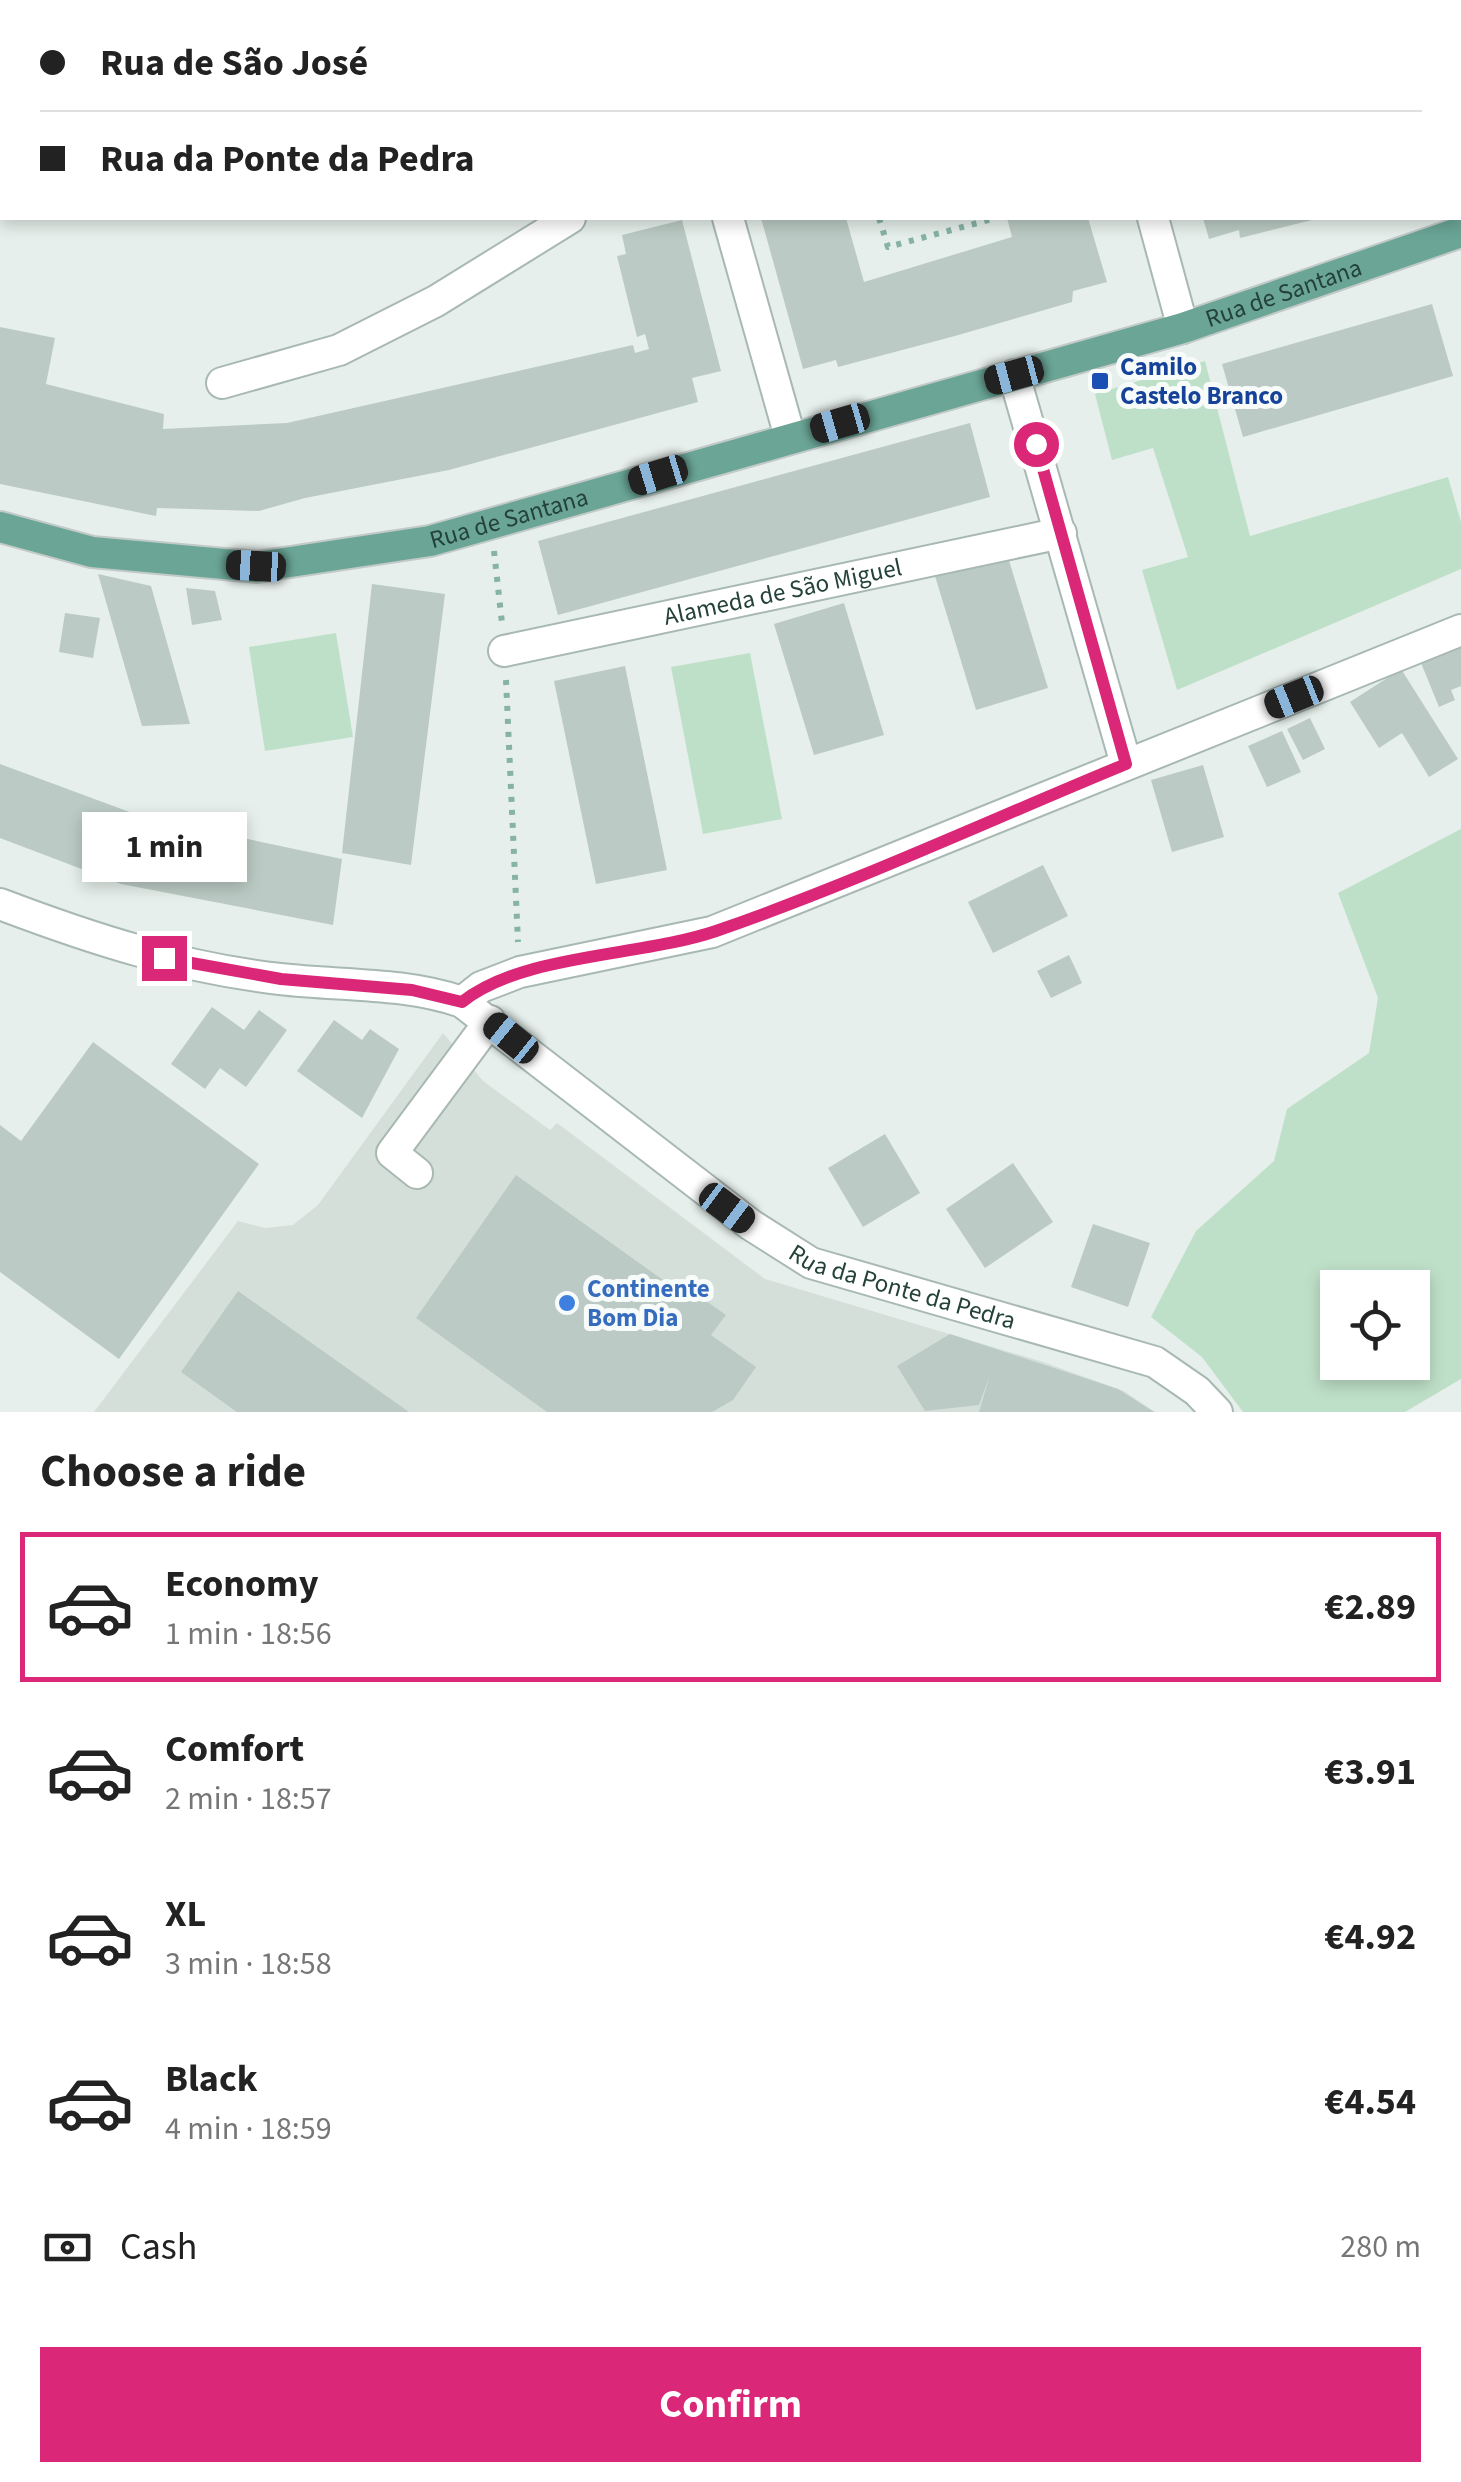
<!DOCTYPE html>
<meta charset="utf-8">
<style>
body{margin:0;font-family:"Source Sans 3",sans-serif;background:#f2f2f2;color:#222;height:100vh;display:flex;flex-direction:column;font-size:38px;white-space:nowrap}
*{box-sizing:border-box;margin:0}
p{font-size:32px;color:#767676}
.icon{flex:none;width:55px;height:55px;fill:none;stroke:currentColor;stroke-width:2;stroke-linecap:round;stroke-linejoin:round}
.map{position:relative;height:1412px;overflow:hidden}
.sheet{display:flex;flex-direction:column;background:#fff;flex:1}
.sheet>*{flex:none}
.top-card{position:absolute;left:0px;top:0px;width:1462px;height:220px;box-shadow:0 5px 15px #0003;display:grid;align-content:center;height:220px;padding:0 40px;background:#fff}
.buttons{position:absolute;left:1320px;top:1270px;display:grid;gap:20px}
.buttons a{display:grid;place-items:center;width:110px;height:110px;border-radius:0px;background:#fff;box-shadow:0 5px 15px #0003;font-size:50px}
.end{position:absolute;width:45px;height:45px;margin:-22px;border:12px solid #db2777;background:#fff;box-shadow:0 0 0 5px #fff}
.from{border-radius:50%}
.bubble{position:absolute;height:70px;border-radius:0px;background:#fff;box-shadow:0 5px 15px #0003;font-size:32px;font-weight:700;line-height:70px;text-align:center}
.car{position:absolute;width:30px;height:60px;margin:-30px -15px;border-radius:12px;box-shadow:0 0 8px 2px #0007;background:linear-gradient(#222 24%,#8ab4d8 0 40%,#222 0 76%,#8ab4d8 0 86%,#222 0)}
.top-card b{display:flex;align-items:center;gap:35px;height:95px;font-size:38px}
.top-card b+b{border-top:2px solid #e0e0e0}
.top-card i{width:25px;height:25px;background:#222}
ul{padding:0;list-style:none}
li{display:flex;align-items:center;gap:30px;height:150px;margin:0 20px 15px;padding:0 20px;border:5px solid transparent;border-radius:0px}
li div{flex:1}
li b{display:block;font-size:38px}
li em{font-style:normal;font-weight:700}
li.active{border-color:#db2777}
li>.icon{width:90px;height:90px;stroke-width:1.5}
h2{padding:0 40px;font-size:45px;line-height:120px}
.pay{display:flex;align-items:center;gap:25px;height:110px;padding:0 40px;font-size:38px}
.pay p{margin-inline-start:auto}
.button{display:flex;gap:20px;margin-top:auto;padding:20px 40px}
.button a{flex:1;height:115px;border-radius:0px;background:#db2777;color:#fff;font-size:40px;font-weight:700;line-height:115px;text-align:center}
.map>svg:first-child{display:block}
</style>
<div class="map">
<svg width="1461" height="1412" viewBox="0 0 1461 1412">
<rect width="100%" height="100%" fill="#e6efeb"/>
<!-- built -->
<path fill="#d4dfda" d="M443 1033 483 1081 550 1130 557 1123 765 1279 1040 1361 1124 1391 1155 1412H94L238 1221 265 1228 293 1225 318 1205Z"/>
<!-- green -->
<path fill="#bfe0c8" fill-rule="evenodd" d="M1205 361 1250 536 1448 477 1461 522V569L1177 690 1142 570 1188 557 1153 448 1112 460 1095 394Z
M336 633 353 737 265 751 249 647Z
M750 653 782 819 703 834 671 667Z
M1461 829V1379L1405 1412H1243L1202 1357 1151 1317 1196 1231 1274 1161 1287 1109 1369 1053 1378 998 1338 893ZM1338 1288H1412V1362H1338Z"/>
<!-- building -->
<path fill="#bbcac4" d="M761 218H846L864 282 1012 237 1007 218H1088L1107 282 1073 291 1072 302 955 336 838 367 836 360 803 369Z
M1203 218H1316V219L1240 238 1239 230 1209 239Z
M682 220 721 371 692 378 698 402 449 470 305 498 259 511 157 508 156 516 0 484V327L55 338 46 384 164 414 163 429 287 423 633 345 635 353 649 349 645 334 637 337 617 256 626 254 622 235Z
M1432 304 1453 376 1243 437 1222 364Z
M970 423 990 497 558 615 538 541Z
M1007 554 1048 688 976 710 935 576Z
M98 574 151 586 190 724 142 726Z
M372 584 445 594 411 865 342 853Z
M186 588 215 591 222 620 192 625Z
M844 603 884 735 814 755 774 624Z
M65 613 100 618 93 658 59 652Z
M1461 647V686L1451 690 1455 700 1439 707 1421 663Z
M625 666 667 870 596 884 554 681Z
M1401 669 1458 759 1429 777 1402 733 1379 748 1350 702Z
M1310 718 1325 749 1303 760 1287 729Z
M1282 731 1301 772 1267 787 1248 746Z
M0 764 143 817 342 859 333 925 121 884 0 838Z
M1203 765 1224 837 1172 852 1151 780Z
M1043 865 1068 916 993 953 968 902Z
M1069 955 1082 983 1051 998 1037 971Z
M212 1007 244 1030 259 1010 287 1030 246 1087 220 1068 205 1089 171 1064Z
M334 1020 362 1040 370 1029 399 1049 362 1118 297 1071Z
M93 1042 259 1164 119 1359 0 1272V1125L21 1141Z
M885 1134 920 1193 863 1227 828 1168Z
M1013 1163 1053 1222 985 1268 946 1209Z
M516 1175 677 1290 682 1284 726 1315 711 1335 756 1367 733 1400 712 1412H547L416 1318Z
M1093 1224 1150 1243 1128 1307 1071 1287Z
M238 1291 409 1412H237L181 1372Z
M950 1334 1118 1389 1154 1412H979L990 1375 979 1405 925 1411 897 1366Z"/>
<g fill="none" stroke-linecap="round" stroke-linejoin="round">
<defs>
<g id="minor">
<path d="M1092 0 1093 2"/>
<path d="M13 2 14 0"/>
<path d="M0 47 2 39"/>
<path d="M728 218 790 437"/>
<path d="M1153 218 1183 328"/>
<path d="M1014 375 1126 764"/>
<path d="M222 383 339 350 436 301 570 218"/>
<path id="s1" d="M504 651 1061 533"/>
<path id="s2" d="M0 904C92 939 182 968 280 979 341 986 403 982 462 1002L751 1225 811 1263 1155 1362 1197 1391 1217 1412"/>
<path d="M462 1002 481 987 520 972 712 932 1461 630"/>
<path d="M417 1173 392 1153 490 1021"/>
</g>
<g id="major">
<path id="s3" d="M0 527 92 552 257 567 430 541 1183 328 1461 232"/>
</g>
</defs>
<!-- minor casing -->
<use href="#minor" stroke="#a8b8b2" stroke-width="34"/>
<!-- major casing -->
<use href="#major" stroke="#c2cac8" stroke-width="34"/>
<!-- path -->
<path stroke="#86b3a5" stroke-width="6" stroke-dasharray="5 8" stroke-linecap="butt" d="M927 2 929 0
M879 218 888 247 996 218
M494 551 502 623
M506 680 518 942"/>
<!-- minor -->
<use href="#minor" stroke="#fff" stroke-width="30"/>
<!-- major -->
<use href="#major" stroke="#6aa596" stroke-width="30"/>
</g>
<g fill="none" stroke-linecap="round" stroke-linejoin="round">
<!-- route -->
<path stroke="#db2777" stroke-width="12" d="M164 958 281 979 412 990 462 1002C524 953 640 957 716 931 855 883 990 820 1126 764L1036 444"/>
</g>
<!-- markers -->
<rect fill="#1a4fb4" stroke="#f7fbf9" stroke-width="4" x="1090" y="371" width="20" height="20" rx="5"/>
<circle fill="#3f7fe0" stroke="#f7fbf9" stroke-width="4" cx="567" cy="1303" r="10"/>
<g text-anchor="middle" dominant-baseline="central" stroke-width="10" stroke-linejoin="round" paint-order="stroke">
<!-- street labels -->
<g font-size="25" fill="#24423a" stroke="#f7fbf9">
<text stroke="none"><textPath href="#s3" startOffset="1325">Rua de Santana</textPath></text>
<text stroke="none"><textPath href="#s3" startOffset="518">Rua de Santana</textPath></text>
<text stroke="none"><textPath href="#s1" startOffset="285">Alameda de São Miguel</textPath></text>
<text stroke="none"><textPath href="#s2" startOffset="1005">Rua da Ponte da Pedra</textPath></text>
</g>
<!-- transit labels -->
<g font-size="25" font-weight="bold" fill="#164399" stroke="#f7fbf9" text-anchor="start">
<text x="1120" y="367">Camilo<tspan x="1120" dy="29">Castelo Branco</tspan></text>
</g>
<!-- shop labels -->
<g font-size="25" font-weight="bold" fill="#366cbe" stroke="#f7fbf9" text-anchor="start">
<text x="587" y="1289">Continente<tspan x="587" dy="29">Bom Dia</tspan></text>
</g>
</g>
</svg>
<div class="buttons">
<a><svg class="icon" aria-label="locate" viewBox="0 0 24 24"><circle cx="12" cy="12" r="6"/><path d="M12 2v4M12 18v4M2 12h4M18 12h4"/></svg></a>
</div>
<i class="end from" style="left:1036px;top:444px"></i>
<i class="end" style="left:164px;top:958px"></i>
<div class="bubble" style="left:82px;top:812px;width:165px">1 min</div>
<i class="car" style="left:1014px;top:375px;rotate:255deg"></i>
<i class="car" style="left:840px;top:423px;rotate:254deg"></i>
<i class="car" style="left:658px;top:475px;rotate:253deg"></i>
<i class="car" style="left:256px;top:566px;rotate:273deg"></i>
<i class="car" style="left:1294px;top:697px;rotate:248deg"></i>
<i class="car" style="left:511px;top:1038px;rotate:309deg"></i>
<i class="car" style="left:727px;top:1208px;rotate:127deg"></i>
<div class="top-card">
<b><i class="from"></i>Rua de São José</b>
<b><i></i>Rua da Ponte da Pedra</b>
</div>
</div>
<section class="sheet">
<h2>Choose a ride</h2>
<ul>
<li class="active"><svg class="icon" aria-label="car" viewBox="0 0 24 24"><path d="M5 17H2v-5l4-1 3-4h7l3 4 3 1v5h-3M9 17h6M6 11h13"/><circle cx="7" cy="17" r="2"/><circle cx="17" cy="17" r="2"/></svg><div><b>Economy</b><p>1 min · 18:56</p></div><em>€2.89</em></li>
<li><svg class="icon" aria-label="car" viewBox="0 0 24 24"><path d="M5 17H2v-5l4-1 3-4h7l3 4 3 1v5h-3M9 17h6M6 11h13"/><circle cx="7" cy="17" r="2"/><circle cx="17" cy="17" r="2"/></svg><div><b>Comfort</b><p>2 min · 18:57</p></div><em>€3.91</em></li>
<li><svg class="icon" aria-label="car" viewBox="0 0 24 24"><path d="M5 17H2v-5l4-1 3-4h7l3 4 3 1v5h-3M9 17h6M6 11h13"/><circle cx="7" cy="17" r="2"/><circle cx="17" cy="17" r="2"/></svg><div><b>XL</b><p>3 min · 18:58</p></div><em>€4.92</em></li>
<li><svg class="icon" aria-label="car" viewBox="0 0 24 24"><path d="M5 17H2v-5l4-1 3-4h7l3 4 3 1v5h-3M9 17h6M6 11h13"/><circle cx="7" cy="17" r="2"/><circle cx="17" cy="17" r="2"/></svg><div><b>Black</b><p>4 min · 18:59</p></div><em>€4.54</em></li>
</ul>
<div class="pay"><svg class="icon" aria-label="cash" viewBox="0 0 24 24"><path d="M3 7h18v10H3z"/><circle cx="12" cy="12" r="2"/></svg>Cash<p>280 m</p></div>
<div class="button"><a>Confirm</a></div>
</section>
